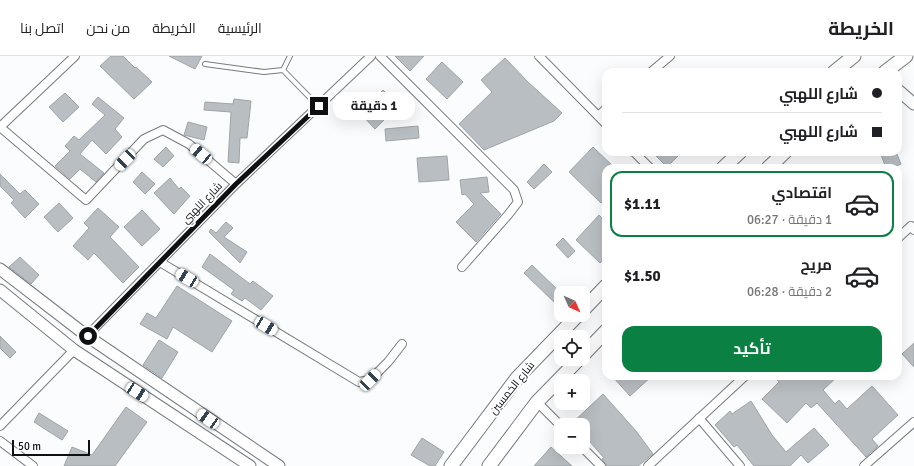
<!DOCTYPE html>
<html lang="ar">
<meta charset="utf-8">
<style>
body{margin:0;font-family:Signika,Cairo,sans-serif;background:#f6f6f6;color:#202124;direction:rtl;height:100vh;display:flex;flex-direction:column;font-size:15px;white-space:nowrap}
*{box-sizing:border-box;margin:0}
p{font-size:13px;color:#757577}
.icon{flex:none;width:22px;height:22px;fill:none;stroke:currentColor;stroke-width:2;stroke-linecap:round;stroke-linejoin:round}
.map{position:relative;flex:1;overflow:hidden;direction:ltr}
.details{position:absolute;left:602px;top:108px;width:300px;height:216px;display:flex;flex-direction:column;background:#fff;border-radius:12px;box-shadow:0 4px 16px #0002;direction:rtl}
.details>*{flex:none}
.top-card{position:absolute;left:602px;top:12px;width:300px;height:88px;border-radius:12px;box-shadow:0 4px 16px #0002;direction:rtl;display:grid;align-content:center;height:88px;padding:0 20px;background:#fff}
.needle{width:26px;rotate:135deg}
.tools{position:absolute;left:554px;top:230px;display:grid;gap:8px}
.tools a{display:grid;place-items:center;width:36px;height:36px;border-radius:8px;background:#fff;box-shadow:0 4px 16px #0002;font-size:20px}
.scale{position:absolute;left:12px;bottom:10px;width:78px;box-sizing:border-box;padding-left:4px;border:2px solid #0e1012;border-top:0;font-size:11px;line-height:14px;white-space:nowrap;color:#0e1012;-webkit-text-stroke:3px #fff;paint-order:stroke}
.end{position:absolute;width:18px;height:18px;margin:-9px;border:5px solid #0e1012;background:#fff;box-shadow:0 0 0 2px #fff}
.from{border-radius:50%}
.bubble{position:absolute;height:28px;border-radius:12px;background:#fff;box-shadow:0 4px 16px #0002;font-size:13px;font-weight:700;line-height:28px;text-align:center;direction:rtl}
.car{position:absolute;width:12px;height:24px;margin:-12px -6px;border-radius:5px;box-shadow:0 0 3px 1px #0007;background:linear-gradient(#fff 24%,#345 0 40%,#fff 0 76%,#345 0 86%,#fff 0)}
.top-card b{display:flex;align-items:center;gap:14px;height:38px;font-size:15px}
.top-card b+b{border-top:1px solid #e0e0e0}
.top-card i{width:10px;height:10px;background:#202124}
ul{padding:7px 0 0;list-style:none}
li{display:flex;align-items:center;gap:12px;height:66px;margin:0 8px 6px;padding:0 12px;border:2px solid transparent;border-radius:12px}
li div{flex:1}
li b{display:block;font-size:15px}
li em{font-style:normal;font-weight:700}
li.on{border-color:#0b8043}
li>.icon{width:36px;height:36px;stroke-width:1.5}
.primary-button{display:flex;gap:8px;margin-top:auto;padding:8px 20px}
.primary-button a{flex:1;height:46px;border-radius:12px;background:#0b8043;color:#fff;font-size:16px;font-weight:700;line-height:46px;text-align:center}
header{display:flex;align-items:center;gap:24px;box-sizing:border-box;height:56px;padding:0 20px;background:#fff;border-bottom:1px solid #e0e0e0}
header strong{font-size:19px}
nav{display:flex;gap:22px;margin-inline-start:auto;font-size:14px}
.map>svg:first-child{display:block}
</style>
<header>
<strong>الخريطة</strong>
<nav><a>الرئيسية</a><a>الخريطة</a><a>من نحن</a><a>اتصل بنا</a></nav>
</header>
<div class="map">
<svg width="914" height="410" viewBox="0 0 914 410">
<rect width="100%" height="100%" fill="#fafcfe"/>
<!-- building -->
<path fill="#b9bec3" stroke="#9fa4a9" d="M111 0H123L135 12 136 11 152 26 134 43 100 10Z
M169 0H202L195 13Z
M395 0H424L410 15Z
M505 2 528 26 562 57 554 65 484 94 459 68 492 36 481 24Z
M442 6 463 26 447 43 426 23Z
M383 34 399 49 375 73 360 57Z
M65 37 79 51 63 66 49 51Z
M98 41 124 62 115 73 122 81 106 98 92 84 80 98 104 117 96 126 80 113 70 123 55 110 70 95 65 90 74 80 79 84 105 59 92 48Z
M234 43 251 45 247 82H240L239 107 228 106 231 56 204 54 205 46 233 48Z
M188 66 207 71 204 84 184 79Z
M418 70 419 82 386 85 385 73Z
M166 91 174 100 163 111 154 103Z
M593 91 615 112H606V143L601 147 569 116Z
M652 96H682L667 111Z
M880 96H896L901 108 891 112H886Z
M447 100 449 124 419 126 417 102Z
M544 108 552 116 534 133 527 126Z
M142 116 155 128 145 138 133 126Z
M0 118 20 138 25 134 39 148 25 162 11 147 14 144 0 130Z
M487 121 489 136 480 137 501 158 476 186 456 166 474 148 465 138 462 139 460 124Z
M170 122 179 133 181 131 190 140 174 158 154 137Z
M202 144 207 149 199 158 194 153Z
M59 147 73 162 58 176 44 161Z
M98 152 119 171 110 181 139 211 123 227 94 197 88 204 73 190 89 172 84 167Z
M142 154 160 173 142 190 124 171Z
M599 159 606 166V201L600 207 576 184Z
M226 166 233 172 224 181 247 196 240 207 209 176 211 173 216 177Z
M563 182 575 195 568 202 556 189Z
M210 198 250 228 253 225 273 240 261 254 245 242 242 245 231 238 234 234 202 211Z
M20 201 39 219 31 228 9 211Z
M532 209 561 237V242L556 248 524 217Z
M177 230 232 265 212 296 173 271 167 283 140 268 147 257 156 262Z
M0 280 16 296 10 302 0 292Z
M159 284 178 296 162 322 143 309Z
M914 287V311L902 298Z
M612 320H652L630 340Z
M774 320H838L823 334 835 348 839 344 847 353 872 330 898 359 872 383 878 390 866 401 817 347 811 352 806 347 787 367 762 343 779 326Z
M603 338 636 375 653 398 638 410H607L602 403 604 402 583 378V369H570Z
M751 345 772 379 786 396 814 372 829 389 808 407 801 399 790 410H754L737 389 734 391 715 369 730 355 732 358Z
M126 351 147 366 115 410H64L72 391 92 399Z
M39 357 68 375 62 384 34 366Z
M422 382 444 396 435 410H430L411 399Z
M551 391 572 410H534Z"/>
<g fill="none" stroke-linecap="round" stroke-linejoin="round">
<defs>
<path id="lane" d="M290 0 283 14 318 50
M205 8 264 16 283 14"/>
<path id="street" d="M380 0 514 134 518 146 508 159 462 211
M539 0 606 68
M651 16 670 0
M598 60 606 53
M0 71 86 144 144 83 163 74 189 88 236 128
M0 71 75 0
M634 96 650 112
M898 182 911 170 914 174
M160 206 359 326 370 324 388 306 402 288
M87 280 236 128 371 0
M537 346 561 370
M699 362 740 410
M0 370 74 294
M0 385 33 410
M582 391 601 410
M648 410 745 320
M864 410 914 366"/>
<path id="secondary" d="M898 34 914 48
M0 213 87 280 279 410
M0 234 74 294 250 410"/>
<path id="primary" d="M834 16 854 0
M885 16 906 0
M723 112 740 96
M768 112 785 96
M583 254 606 230
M583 299 606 275
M451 410 517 322 578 259
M489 410 537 346 579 303"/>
</defs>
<!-- lane casing -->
<use href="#lane" stroke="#767b80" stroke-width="6"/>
<!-- street casing -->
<use href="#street" stroke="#767b80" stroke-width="10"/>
<!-- secondary casing -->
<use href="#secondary" stroke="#767b80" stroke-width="13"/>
<!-- primary casing -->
<use href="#primary" stroke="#767b80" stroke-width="15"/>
<!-- lane -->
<use href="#lane" stroke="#fff" stroke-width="4"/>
<!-- street -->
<use href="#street" stroke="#fff" stroke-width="8"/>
<!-- secondary -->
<use href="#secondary" stroke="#fff" stroke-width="11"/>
<!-- primary -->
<use href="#primary" stroke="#fff" stroke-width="13"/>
</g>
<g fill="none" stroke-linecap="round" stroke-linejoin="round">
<!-- route -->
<path stroke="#0e1012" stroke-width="5" d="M88 280 236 128 319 50"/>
</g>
<g text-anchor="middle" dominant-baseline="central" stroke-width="4" stroke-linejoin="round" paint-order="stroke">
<!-- street labels -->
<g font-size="11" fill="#0e1012" stroke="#fff">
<text transform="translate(202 147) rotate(-46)">شارع اللهبي</text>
<text transform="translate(512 332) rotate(-51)">شارع الخمسين</text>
</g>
</g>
</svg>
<div class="tools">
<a><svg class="needle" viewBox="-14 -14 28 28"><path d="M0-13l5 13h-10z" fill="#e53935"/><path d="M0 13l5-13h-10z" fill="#757577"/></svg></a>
<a><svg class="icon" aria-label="locate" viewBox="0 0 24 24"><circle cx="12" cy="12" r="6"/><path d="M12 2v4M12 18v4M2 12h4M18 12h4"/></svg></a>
<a>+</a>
<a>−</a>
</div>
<div class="scale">50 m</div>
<i class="end from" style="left:88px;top:280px"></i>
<i class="end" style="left:319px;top:50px"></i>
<div class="bubble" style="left:333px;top:36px;width:82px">1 دقيقة</div>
<i class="car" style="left:201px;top:98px;rotate:310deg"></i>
<i class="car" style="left:125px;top:104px;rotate:224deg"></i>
<i class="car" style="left:187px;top:222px;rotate:301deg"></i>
<i class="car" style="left:266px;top:270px;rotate:121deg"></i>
<i class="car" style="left:370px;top:324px;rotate:45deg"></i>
<i class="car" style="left:137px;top:336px;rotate:123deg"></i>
<i class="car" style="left:208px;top:363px;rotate:304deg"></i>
<div class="top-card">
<b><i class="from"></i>شارع اللهبي</b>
<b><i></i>شارع اللهبي</b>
</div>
<section class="details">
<ul>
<li class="on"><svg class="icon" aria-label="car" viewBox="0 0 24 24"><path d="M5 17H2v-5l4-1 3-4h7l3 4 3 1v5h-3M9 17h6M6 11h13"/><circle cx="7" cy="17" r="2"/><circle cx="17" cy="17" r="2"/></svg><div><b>اقتصادي</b><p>1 دقيقة · 06:27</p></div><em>$1.11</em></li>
<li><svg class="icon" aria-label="car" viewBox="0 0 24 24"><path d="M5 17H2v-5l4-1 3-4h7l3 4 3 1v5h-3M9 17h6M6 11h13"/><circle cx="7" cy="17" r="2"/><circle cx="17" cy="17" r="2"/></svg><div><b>مريح</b><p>2 دقيقة · 06:28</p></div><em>$1.50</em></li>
</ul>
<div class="primary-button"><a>تأكيد</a></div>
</section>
</div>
